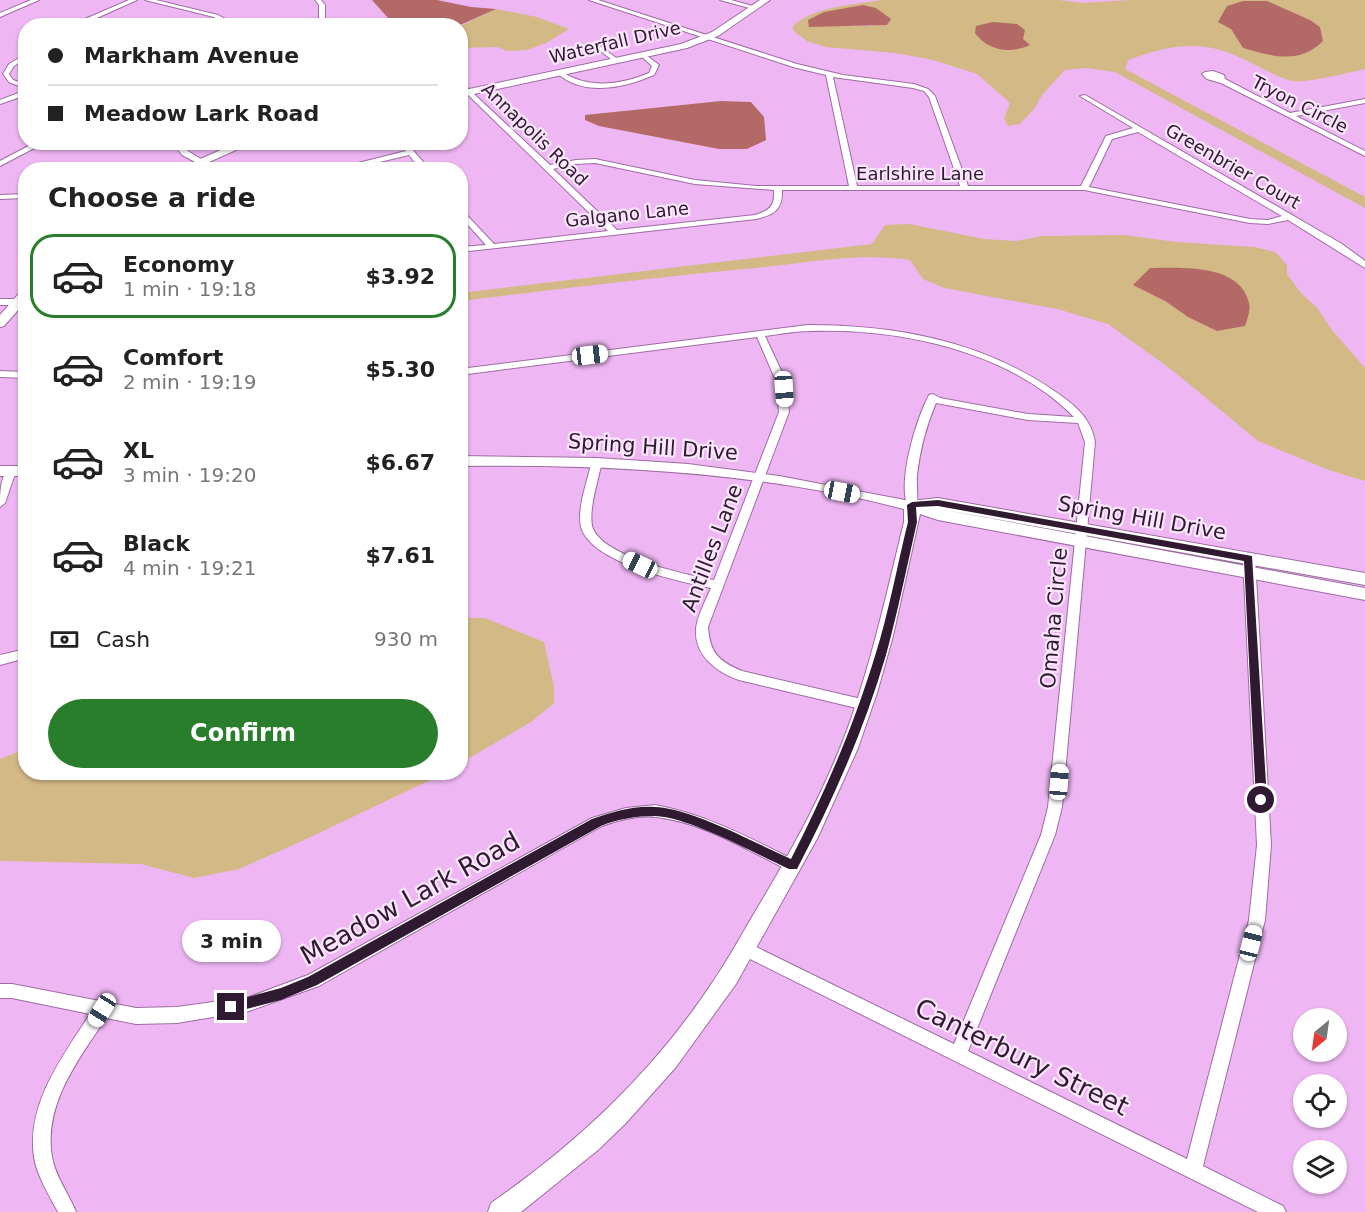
<!DOCTYPE html>
<meta charset="utf-8">
<style>
body{margin:0;font-family:"DejaVu Sans",sans-serif;background:#f6f6f6;color:#222;height:100vh;display:flex;flex-direction:column;font-size:22px;white-space:nowrap}
*{box-sizing:border-box;margin:0}
p{font-size:20px;color:#767676}
.icon{flex:none;width:33px;height:33px;fill:none;stroke:currentColor;stroke-width:2;stroke-linecap:round;stroke-linejoin:round}
.map{position:relative;flex:1;overflow:hidden}
.drawer{position:absolute;left:18px;top:162px;width:450px;height:618px;display:flex;flex-direction:column;background:#fff;border-radius:24px;box-shadow:0 2px 4px #0004}
.drawer>*{flex:none}
.guide{position:absolute;left:18px;top:18px;width:450px;height:132px;border-radius:24px;box-shadow:0 2px 4px #0004;display:grid;align-content:center;height:132px;padding:0 30px;background:#fff}
.needle{width:39px;rotate:209deg}
.fabs{position:absolute;left:1293px;top:1008px;display:grid;gap:12px}
.fabs a{display:grid;place-items:center;width:54px;height:54px;border-radius:50%;background:#fff;box-shadow:0 2px 4px #0004;font-size:30px}
.end{position:absolute;width:27px;height:27px;margin:-14px;border:8px solid #2f1a31;background:#fff;box-shadow:0 0 0 3px #fff}
.from{border-radius:50%}
.bubble{position:absolute;height:42px;border-radius:21px;background:#fff;box-shadow:0 2px 4px #0004;font-size:20px;font-weight:800;line-height:42px;text-align:center}
.car{position:absolute;width:18px;height:36px;margin:-18px -9px;border-radius:8px;box-shadow:0 0 4px 2px #0007;background:linear-gradient(#fff 24%,#345 0 40%,#fff 0 76%,#345 0 86%,#fff 0)}
.guide b{display:flex;align-items:center;gap:21px;height:57px;font-size:22px}
.guide b+b{border-top:2px solid #e0e0e0}
.guide i{width:15px;height:15px;background:#222}
ul{padding:0;list-style:none}
li{display:flex;align-items:center;gap:18px;height:84px;margin:0 12px 9px;padding:0 18px;border:3px solid transparent;border-radius:24px}
li div{flex:1}
li b{display:block;font-size:22px}
li em{font-style:normal;font-weight:800}
li.active{border-color:#287e2b}
li>.icon{width:54px;height:54px;stroke-width:1.5}
h2{padding:0 30px;font-size:27px;line-height:72px}
.pay{display:flex;align-items:center;gap:15px;height:66px;padding:0 30px;font-size:22px}
.pay p{margin-inline-start:auto}
.button{display:flex;gap:12px;margin-top:auto;padding:12px 30px}
.button a{flex:1;height:69px;border-radius:36px;background:#287e2b;color:#fff;font-size:24px;font-weight:800;line-height:69px;text-align:center}
.map>svg:first-child{display:block}
</style>
<div class="map">
<svg width="1365" height="1212" viewBox="0 0 1365 1212">
<rect width="100%" height="100%" fill="#eeb7f3"/>
<!-- green -->
<path fill="#d3b985" fill-rule="evenodd" d="M881 0H1059L1083 3 1129 0H1365V69C1351 72 1303 84 1292 81 1271 75 1252 62 1232 54 1197 39 1162 47 1128 60L1125 69 1365 197V208L1115 72 1086 68 1065 70 1042 95 1034 109 1020 124 1008 126 1004 119 1010 103 977 74 933 60 895 53 826 47 807 41 795 32 792 27C813 6 853 5 881 0ZM1266 1 1310 20 1320 27 1323 41C1301 65 1271 53 1243 48L1231 29ZM863 5 874 26H834L808 20 823 14Z
M496 9 537 17 569 29 546 43 527 50 507 51 497 47 461 48 460 26Z
M909 224 984 239 1016 241 1042 236 1124 235 1177 242 1254 247 1275 252 1287 265V274L1301 293 1317 308 1332 330 1365 368V481L1329 470 1258 441 1172 370 1108 324 1057 309 944 288 923 279 910 260C859 252 806 263 755 268 657 277 559 289 461 301L460 293 872 244 885 225ZM1134 285 1245 326 1188 317 1165 301Z
M461 618H485L544 642 554 687V703L531 722 461 763Z
M25 749 26 772 445 773 302 841 239 869 194 878 141 864 0 861V759Z"/>
<!-- water -->
<path fill="#b36a66" d="M372 0H437L471 7 496 9 460 25H389V19Z
M1243 1H1267L1310 20 1320 27 1323 41C1300 65 1271 56 1243 48L1231 29 1218 22 1227 6Z
M863 5 876 8 891 19 887 25 809 27 808 20 824 12Z
M993 22 1017 24 1025 30 1023 39 1030 45C1010 54 988 51 975 33L976 26Z
M721 101 751 102 764 117 766 140 747 149H719L599 126 585 120V115Z
M1150 268C1180 268 1240 263 1249 303 1251 309 1247 320 1245 326L1217 331 1188 317 1165 301 1133 285Z"/>
<g fill="none" stroke-linecap="round" stroke-linejoin="round">
<defs>
<path id="street" d="M31 0H39L0 17V13Z
M129 0H137L79 26H69Z
M145 0H156L218 15 227 20 231 26H225L214 17Z
M315 0H321L325 5V26H319V5Z
M589 0H598L797 64 843 75 914 84 928 89 935 96 968 186H1081L1106 136 1133 128 1080 96 1085 95 1342 244 1365 261V268L1288 220 1268 224 1250 223 1084 190H782C783 210 773 215 756 219L460 252V247L486 245 460 216V208L494 244 608 231 460 87V81L550 165 576 160 595 159 695 180 756 186H849L826 75 793 67ZM833 77 913 88 924 91 929 97 960 186H857ZM1138 132 1282 216 1268 220 1250 219 1089 187 1112 139ZM595 163 695 184 774 190C775 206 770 210 755 215L617 230 553 169 576 164Z
M720 0H731L756 7 753 9Z
M597 44 619 60V62H615L595 47 594 46Z
M26 54V59L14 66 9 74 13 80 26 84V89L9 82 3 74 9 64Z
M642 55H646L659 65 654 75C624 88 583 97 557 73L562 72C589 89 621 85 649 73L652 66 642 57Z
M1205 72 1213 71 1224 75 1225 79 1290 113 1365 99V103L1296 116 1365 151V156L1221 83 1207 79 1202 74Z
M26 90V95L0 104V100Z
M36 142H46L0 166V161Z
M173 142H180L188 151 204 161 197 163 182 155Z
M399 142H406L430 170H421L409 155 346 170H330L406 151Z
M26 194V198L0 199V195Z
M0 299H17L22 302 17 305H0Z
M808 325C894 325 977 340 1050 388 1071 402 1091 416 1095 442L1062 807 1055 835 968 1051 1187 1159 1249 920 1257 845 1243 558 1249 554 1255 558 1271 845 1265 920 1203 1166 1283 1206 1286 1212H1258L740 954 737 949 740 944 745 942 750 944 954 1044 1041 835 1048 807 1085 442 1078 423 1028 420 936 403C926 426 920 450 917 475 916 486 919 498 916 508H908C897 481 916 420 929 395L933 394 940 398 1028 414 1074 417C1009 351 900 328 811 331 796 331 780 334 765 336L786 381 789 412 708 627C710 653 718 661 742 671L870 701 871 705 870 709 865 710 739 680C716 672 694 655 696 629 697 616 706 600 711 588 678 581 596 564 582 530 575 513 588 479 592 461L597 458 602 461C599 478 587 513 593 529 605 557 686 575 714 580L779 412 776 381 757 337 460 375V369Z
M0 371 26 372V378L0 377Z
M11 468 16 471 5 503 0 507C0 494 0 474 11 468Z
M26 649V658L0 665V655Z
M655 805C706 814 752 839 798 862L800 866 798 870 793 872 788 870C747 850 702 822 656 817 638 815 619 820 602 826L319 986 249 1011 177 1023 136 1024 106 1018C79 1059 43 1104 52 1157 55 1176 69 1194 76 1212H58C49 1195 37 1176 34 1157 26 1104 63 1056 90 1014L12 998H0V984H12L136 1008 177 1007 249 997 308 975 592 818 626 808Z"/>
<path id="secondary" d="M760 0H770L718 36 687 48 460 97V91L681 44 712 32Z
M239 142H254L191 170H175Z
M26 289V301L4 326 0 327V315L22 290Z
M460 456 597 458 688 464 779 476 910 501 938 498 1365 573V585L934 508 1365 588V600L938 520 920 514 893 636 877 693 858 748 818 837 736 984 676 1067 625 1124 598 1150 521 1212H488L491 1203C578 1143 656 1069 714 980 731 955 745 928 761 902 796 843 828 784 851 719 873 655 888 588 904 522V509C763 472 606 464 460 466Z
M0 466H26V476H0Z"/>
</defs>
<!-- street casing -->
<use href="#street" stroke="#9e6ca3" stroke-width="2"/>
<!-- secondary casing -->
<use href="#secondary" stroke="#9e6ca3" stroke-width="2"/>
<!-- street -->
<use href="#street" fill="#fff" fill-rule="evenodd"/>
<!-- secondary -->
<use href="#secondary" fill="#fff" fill-rule="evenodd"/>
</g>
<!-- route -->
<path fill="#2f1a31" d="M938 500 1252 556 1267 800 1265 803 1261 804 1256 800 1244 561 938 506 916 507 917 522C907 566 898 611 886 655 864 730 833 800 797 869H789C756 854 689 817 655 816 637 816 617 819 601 826L317 985 281 1000 231 1013 226 1012 224 1007 226 1003 281 988 308 977 592 819C612 812 635 805 656 807 693 809 755 843 791 859 825 792 853 728 875 656 889 612 897 566 908 522L907 505 912 502Z"/>
<g text-anchor="middle" dominant-baseline="central" stroke-width="4.5" stroke-linejoin="round" paint-order="stroke">
<!-- far-street labels -->
<g font-size="18" fill="#2f1a31" stroke="#fce6fe">
<text transform="translate(615 42) rotate(-13)">Waterfall Drive</text>
<text transform="translate(1300 104) rotate(27)">Tryon Circle</text>
<text transform="translate(535 134) rotate(44)">Annapolis Road</text>
<text transform="translate(1233 166) rotate(30)">Greenbrier Court</text>
<text x="920" y="173">Earlshire Lane</text>
<text transform="translate(627 214) rotate(-6)">Galgano Lane</text>
</g>
<!-- street labels -->
<g font-size="21" fill="#2f1a31" stroke="#fce6fe">
<text transform="translate(653 447) rotate(4)">Spring Hill Drive</text>
<text transform="translate(1142 518) rotate(10)">Spring Hill Drive</text>
<text transform="translate(712 548) rotate(-69)">Antilles Lane</text>
<text transform="translate(1054 618) rotate(-85)">Omaha Circle</text>
</g>
<!-- near-street labels -->
<g font-size="26" fill="#2f1a31" stroke="#fce6fe">
<text transform="translate(410 898) rotate(-29)">Meadow Lark Road</text>
<text transform="translate(1022 1057) rotate(26)">Canterbury Street</text>
</g>
</g>
</svg>
<div class="fabs">
<a><svg class="needle" viewBox="-14 -14 28 28"><path d="M0-13l5 13h-10z" fill="#e53935"/><path d="M0 13l5-13h-10z" fill="#767676"/></svg></a>
<a><svg class="icon" aria-label="locate" viewBox="0 0 24 24"><circle cx="12" cy="12" r="6"/><path d="M12 2v4M12 18v4M2 12h4M18 12h4"/></svg></a>
<a><svg class="icon" aria-label="layers" viewBox="0 0 24 24"><path d="M12 4l9 5-9 5-9-5zM3 14l9 5 9-5"/></svg></a>
</div>
<i class="end from" style="left:1261px;top:800px"></i>
<i class="end" style="left:231px;top:1007px"></i>
<div class="bubble" style="left:182px;top:920px;width:99px">3 min</div>
<i class="car" style="left:590px;top:355px;rotate:83deg"></i>
<i class="car" style="left:784px;top:389px;rotate:176deg"></i>
<i class="car" style="left:842px;top:492px;rotate:101deg"></i>
<i class="car" style="left:640px;top:565px;rotate:295deg"></i>
<i class="car" style="left:1059px;top:782px;rotate:5deg"></i>
<i class="car" style="left:1251px;top:943px;rotate:14deg"></i>
<i class="car" style="left:102px;top:1010px;rotate:212deg"></i>
<div class="guide">
<b><i class="from"></i>Markham Avenue</b>
<b><i></i>Meadow Lark Road</b>
</div>
<section class="drawer">
<h2>Choose a ride</h2>
<ul>
<li class="active"><svg class="icon" aria-label="car" viewBox="0 0 24 24"><path d="M5 17H2v-5l4-1 3-4h7l3 4 3 1v5h-3M9 17h6M6 11h13"/><circle cx="7" cy="17" r="2"/><circle cx="17" cy="17" r="2"/></svg><div><b>Economy</b><p>1 min · 19:18</p></div><em>$3.92</em></li>
<li><svg class="icon" aria-label="car" viewBox="0 0 24 24"><path d="M5 17H2v-5l4-1 3-4h7l3 4 3 1v5h-3M9 17h6M6 11h13"/><circle cx="7" cy="17" r="2"/><circle cx="17" cy="17" r="2"/></svg><div><b>Comfort</b><p>2 min · 19:19</p></div><em>$5.30</em></li>
<li><svg class="icon" aria-label="car" viewBox="0 0 24 24"><path d="M5 17H2v-5l4-1 3-4h7l3 4 3 1v5h-3M9 17h6M6 11h13"/><circle cx="7" cy="17" r="2"/><circle cx="17" cy="17" r="2"/></svg><div><b>XL</b><p>3 min · 19:20</p></div><em>$6.67</em></li>
<li><svg class="icon" aria-label="car" viewBox="0 0 24 24"><path d="M5 17H2v-5l4-1 3-4h7l3 4 3 1v5h-3M9 17h6M6 11h13"/><circle cx="7" cy="17" r="2"/><circle cx="17" cy="17" r="2"/></svg><div><b>Black</b><p>4 min · 19:21</p></div><em>$7.61</em></li>
</ul>
<div class="pay"><svg class="icon" aria-label="cash" viewBox="0 0 24 24"><path d="M3 7h18v10H3z"/><circle cx="12" cy="12" r="2"/></svg>Cash<p>930 m</p></div>
<div class="button"><a>Confirm</a></div>
</section>
</div>
